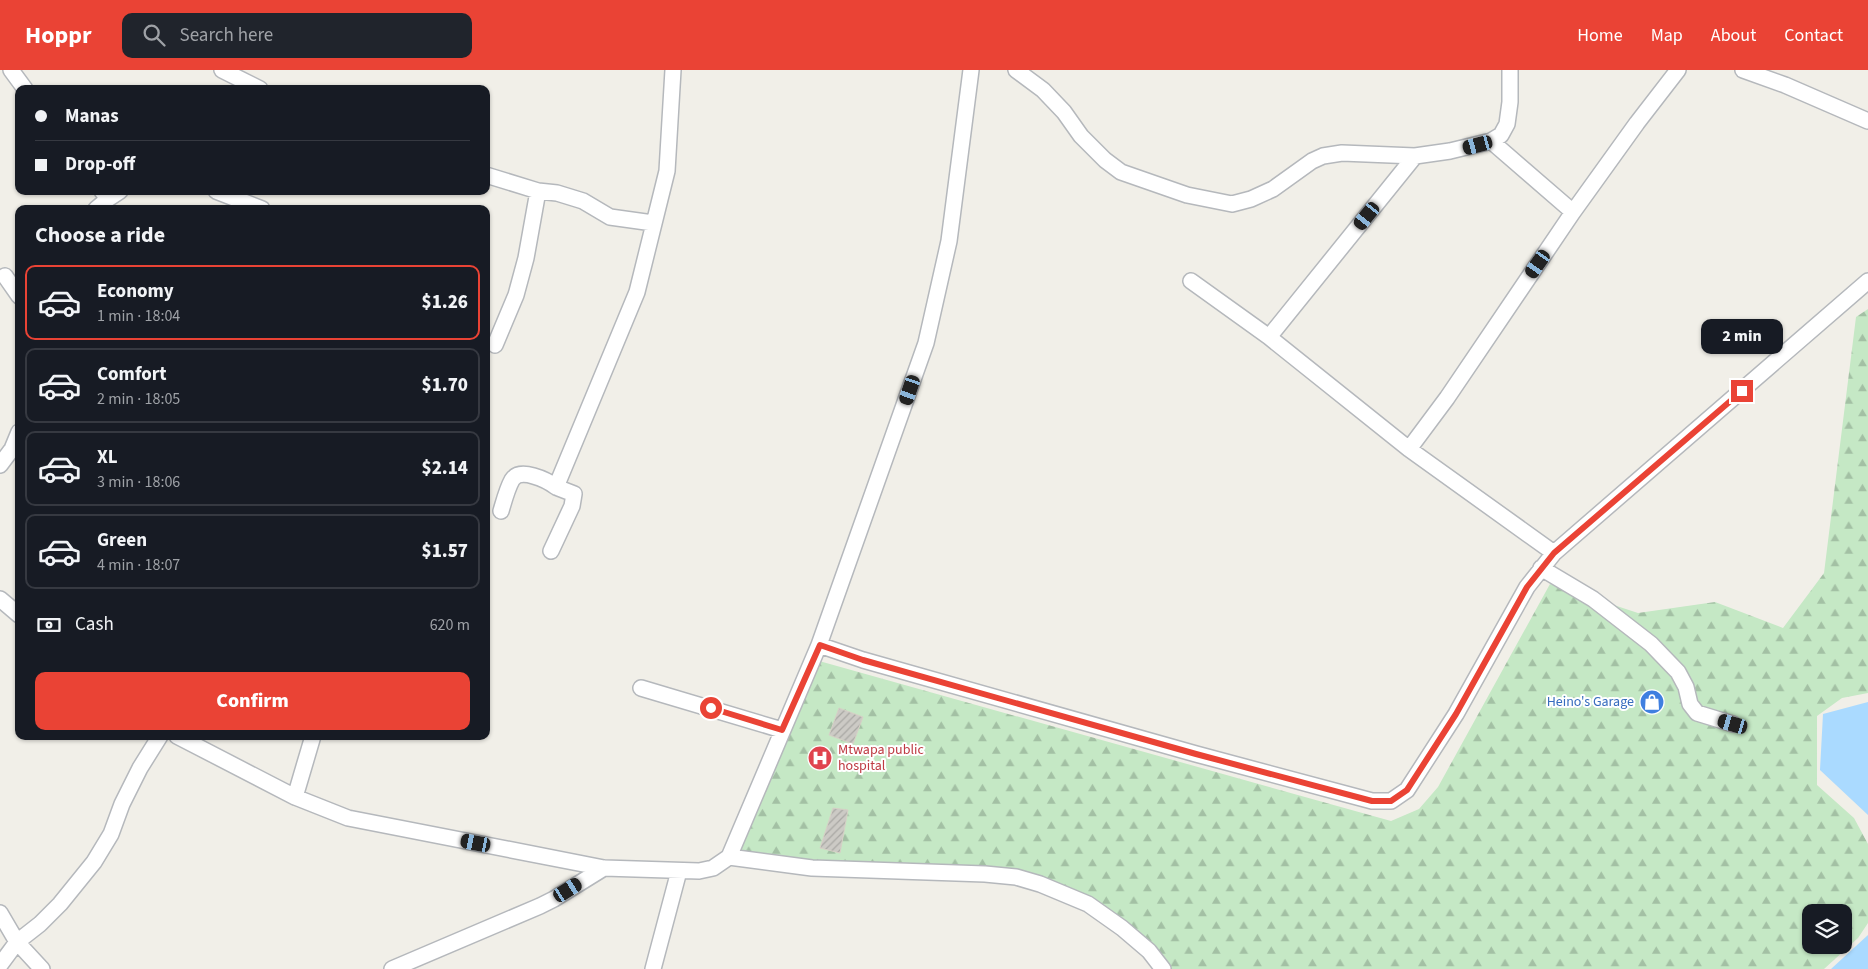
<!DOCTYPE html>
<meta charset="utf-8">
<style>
body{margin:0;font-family:"Source Sans 3",sans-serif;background:#20242c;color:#f1f3f6;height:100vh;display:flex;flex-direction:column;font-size:19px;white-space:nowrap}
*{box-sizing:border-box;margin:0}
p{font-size:16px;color:#9ea1a6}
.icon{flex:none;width:28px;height:28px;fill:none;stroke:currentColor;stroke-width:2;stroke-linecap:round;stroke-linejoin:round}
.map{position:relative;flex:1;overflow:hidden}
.panel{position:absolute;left:15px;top:135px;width:475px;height:535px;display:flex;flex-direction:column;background:#171b24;border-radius:10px;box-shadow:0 1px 4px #0004}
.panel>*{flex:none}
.guide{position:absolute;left:15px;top:15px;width:475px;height:110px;border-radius:10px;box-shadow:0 1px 4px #0004;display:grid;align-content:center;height:110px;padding:0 20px;background:#171b24}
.buttons{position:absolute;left:1802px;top:834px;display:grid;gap:10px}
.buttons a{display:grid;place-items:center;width:50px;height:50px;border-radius:10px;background:#171b24;box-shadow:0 1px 4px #0004;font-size:25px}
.end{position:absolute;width:22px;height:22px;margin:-11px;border:6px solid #ea4335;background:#fff;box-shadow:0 0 0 2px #fff}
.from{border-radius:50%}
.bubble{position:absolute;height:35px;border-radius:10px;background:#171b24;box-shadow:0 1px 4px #0004;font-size:16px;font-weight:800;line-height:35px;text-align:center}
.car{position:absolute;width:15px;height:30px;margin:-15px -8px;border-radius:6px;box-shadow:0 0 4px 1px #0007;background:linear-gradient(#222 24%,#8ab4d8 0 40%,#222 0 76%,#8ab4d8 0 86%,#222 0)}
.guide b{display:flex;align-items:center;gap:18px;height:48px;font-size:19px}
.guide b+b{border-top:1px solid #363941}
.guide i{width:12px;height:12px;background:#f1f3f6}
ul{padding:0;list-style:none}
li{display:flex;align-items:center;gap:15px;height:75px;margin:0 10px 8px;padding:0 10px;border:2px solid #363941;border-radius:10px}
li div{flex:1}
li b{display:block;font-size:19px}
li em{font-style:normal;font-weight:800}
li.active{border-color:#ea4335}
li>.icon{width:45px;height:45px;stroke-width:1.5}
h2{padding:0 20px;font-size:22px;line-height:60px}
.pay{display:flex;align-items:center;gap:12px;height:55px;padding:0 20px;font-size:19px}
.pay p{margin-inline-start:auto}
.action{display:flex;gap:10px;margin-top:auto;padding:10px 20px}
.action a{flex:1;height:58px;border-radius:10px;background:#ea4335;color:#fff;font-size:20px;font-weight:800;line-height:58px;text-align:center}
header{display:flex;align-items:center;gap:30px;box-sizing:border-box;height:70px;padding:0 25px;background:#ea4335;color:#fff}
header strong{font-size:24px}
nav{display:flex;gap:28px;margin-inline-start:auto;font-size:18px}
.search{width:350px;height:45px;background:#20242c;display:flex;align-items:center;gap:12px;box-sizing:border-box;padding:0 18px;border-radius:10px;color:#9ea1a6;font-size:19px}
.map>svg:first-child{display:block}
</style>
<header>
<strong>Hoppr</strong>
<div class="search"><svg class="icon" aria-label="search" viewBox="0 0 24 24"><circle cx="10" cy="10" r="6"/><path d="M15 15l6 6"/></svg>Search here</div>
<nav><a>Home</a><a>Map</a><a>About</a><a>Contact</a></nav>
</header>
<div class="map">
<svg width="1868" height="899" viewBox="0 0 1868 899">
<defs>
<pattern id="forest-firs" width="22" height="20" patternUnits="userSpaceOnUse" patternTransform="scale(1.25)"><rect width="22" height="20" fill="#c5e8c5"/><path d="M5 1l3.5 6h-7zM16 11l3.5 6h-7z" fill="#a3c0a4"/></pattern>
<pattern id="building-hatch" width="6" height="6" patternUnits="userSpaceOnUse" patternTransform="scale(1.25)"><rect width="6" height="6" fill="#cccac5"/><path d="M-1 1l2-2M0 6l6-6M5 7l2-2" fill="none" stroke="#a9a8a4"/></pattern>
</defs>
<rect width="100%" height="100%" fill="#f1efe8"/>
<!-- forest -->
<path fill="url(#forest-firs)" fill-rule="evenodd" d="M1868 239V623L1842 628 1817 646V715L1854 748 1868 774V853L1858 868 1824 899H1166L1062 817 738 786 812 589 1391 751 1419 739 1438 717 1550 514 1638 543 1715 532 1783 558 1824 503 1856 247ZM1811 842H1844V875H1811Z"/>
<!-- water -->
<path fill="#aadaff" d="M1868 632V745L1820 700 1823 644Z
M1868 865V899H1831Z"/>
<!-- building -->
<path fill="url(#building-hatch)" stroke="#d6d1c6" d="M839 638 863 647 853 674 829 665Z
M833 738 848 740 840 783 820 778Z"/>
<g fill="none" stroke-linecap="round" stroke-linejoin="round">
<defs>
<path id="minor" d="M11 0 25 19
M222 0 260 19
M1016 0 1043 20 1064 42 1081 66 1105 90 1121 102 1187 125 1232 134 1251 129 1273 119 1312 91 1323 86 1342 83 1415 86 1450 81 1491 71 1501 65 1507 54 1510 32V0
M1743 0 1785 15 1868 51
M1491 71 1573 142
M486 105 538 121 557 123 583 131 610 147 653 153
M102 121 108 129 120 121
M216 121 262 139
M96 139 108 129
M5 206 19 226
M1191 211 1269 267 1409 379 1554 483
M1269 267 1415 86
M495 275 516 225 526 188 538 121
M1409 379 1447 328 1573 142 1637 53 1678 0
M0 395 12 379 19 362
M501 441C504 431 507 419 512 410 520 397 547 410 556 417L637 222 667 101 673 0
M551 481 572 436 574 424 556 417
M1541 498 1593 529 1651 574 1678 602 1686 617 1690 634 1697 643 1733 654
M0 529 19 545
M819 575 863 590 1196 684 1372 731H1391L1407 720 1456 644 1527 517 1554 483 1868 211
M641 618 782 660
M177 666 295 727 348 748 604 798 699 801 713 798 729 787 819 575 926 273 949 171 971 0
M295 727 313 666
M729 787 812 798 985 804 1016 807 1040 814 1088 834 1122 858 1149 881 1163 899
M0 843 17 872 42 899
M0 895 17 872 40 854 60 834 94 792 111 764 122 734 140 698 160 666
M392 899 540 836 554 829 604 798
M653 899 679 801"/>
</defs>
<!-- minor casing -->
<use href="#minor" stroke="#b5b8bc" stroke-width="18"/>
<!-- minor -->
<use href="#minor" stroke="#fff" stroke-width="15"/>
</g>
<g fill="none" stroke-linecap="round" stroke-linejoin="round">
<!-- route -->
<path stroke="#ea4335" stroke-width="6" d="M711 638 782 660 820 575 863 590 1196 684 1372 731H1391L1407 720 1456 644 1527 517 1554 483 1742 321"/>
</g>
<!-- icons -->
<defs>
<symbol id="shop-disc" viewBox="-11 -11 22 22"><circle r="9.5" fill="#3f7fe0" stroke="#fff"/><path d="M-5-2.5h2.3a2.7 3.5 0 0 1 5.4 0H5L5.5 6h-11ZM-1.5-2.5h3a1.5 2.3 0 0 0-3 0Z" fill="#fff"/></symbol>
<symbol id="hospital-disc" viewBox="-11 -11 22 22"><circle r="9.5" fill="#e0444e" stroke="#fff"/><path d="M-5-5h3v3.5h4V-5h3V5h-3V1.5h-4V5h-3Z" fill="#fff"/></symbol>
</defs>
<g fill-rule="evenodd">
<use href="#shop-disc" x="1638" y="618" width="28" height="28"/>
<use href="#hospital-disc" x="806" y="674" width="28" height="28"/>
</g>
<g text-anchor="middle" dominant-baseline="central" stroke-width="4" stroke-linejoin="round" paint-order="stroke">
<!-- shop labels -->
<g font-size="14" fill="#366cbe" stroke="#fff" text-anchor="end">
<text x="1634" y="632">Heino's Garage</text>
</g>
<!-- health labels -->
<g font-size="14" fill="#be3a42" stroke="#fff" text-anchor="start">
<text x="838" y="680">Mtwapa public<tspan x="838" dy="16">hospital</tspan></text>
</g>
</g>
</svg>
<div class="buttons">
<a><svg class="icon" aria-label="layers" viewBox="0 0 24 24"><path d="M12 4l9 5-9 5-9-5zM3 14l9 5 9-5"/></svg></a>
</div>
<i class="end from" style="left:711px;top:638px"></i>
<i class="end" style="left:1742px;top:321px"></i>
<div class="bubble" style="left:1701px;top:249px;width:82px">2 min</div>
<i class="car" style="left:1478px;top:75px;rotate:255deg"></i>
<i class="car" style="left:1367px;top:146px;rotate:219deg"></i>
<i class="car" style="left:1538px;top:194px;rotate:215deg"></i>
<i class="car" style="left:910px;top:320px;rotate:199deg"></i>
<i class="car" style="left:1733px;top:654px;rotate:286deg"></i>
<i class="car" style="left:476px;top:773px;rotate:281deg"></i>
<i class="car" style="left:568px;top:820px;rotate:58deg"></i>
<div class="guide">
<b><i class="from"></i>Manas</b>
<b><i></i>Drop-off</b>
</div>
<section class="panel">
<h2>Choose a ride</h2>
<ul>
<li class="active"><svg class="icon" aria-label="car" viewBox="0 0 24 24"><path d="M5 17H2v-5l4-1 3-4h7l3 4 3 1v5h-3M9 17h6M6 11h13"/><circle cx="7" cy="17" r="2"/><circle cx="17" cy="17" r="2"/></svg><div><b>Economy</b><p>1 min · 18:04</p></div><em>$1.26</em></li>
<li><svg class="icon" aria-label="car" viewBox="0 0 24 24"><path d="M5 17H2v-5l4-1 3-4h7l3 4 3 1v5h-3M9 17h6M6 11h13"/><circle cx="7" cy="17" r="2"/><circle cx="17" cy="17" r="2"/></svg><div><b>Comfort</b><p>2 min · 18:05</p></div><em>$1.70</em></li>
<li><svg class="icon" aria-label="car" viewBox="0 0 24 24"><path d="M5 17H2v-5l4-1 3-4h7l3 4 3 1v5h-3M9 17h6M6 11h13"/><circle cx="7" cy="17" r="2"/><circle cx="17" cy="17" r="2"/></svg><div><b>XL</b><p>3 min · 18:06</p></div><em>$2.14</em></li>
<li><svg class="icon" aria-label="car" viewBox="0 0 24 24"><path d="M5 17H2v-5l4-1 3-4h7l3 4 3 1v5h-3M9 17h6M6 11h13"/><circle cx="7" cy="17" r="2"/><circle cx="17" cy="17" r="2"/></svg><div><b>Green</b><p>4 min · 18:07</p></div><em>$1.57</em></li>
</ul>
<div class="pay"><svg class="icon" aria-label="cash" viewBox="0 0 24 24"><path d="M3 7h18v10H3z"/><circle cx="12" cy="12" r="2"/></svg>Cash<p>620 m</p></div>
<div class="action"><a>Confirm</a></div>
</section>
</div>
